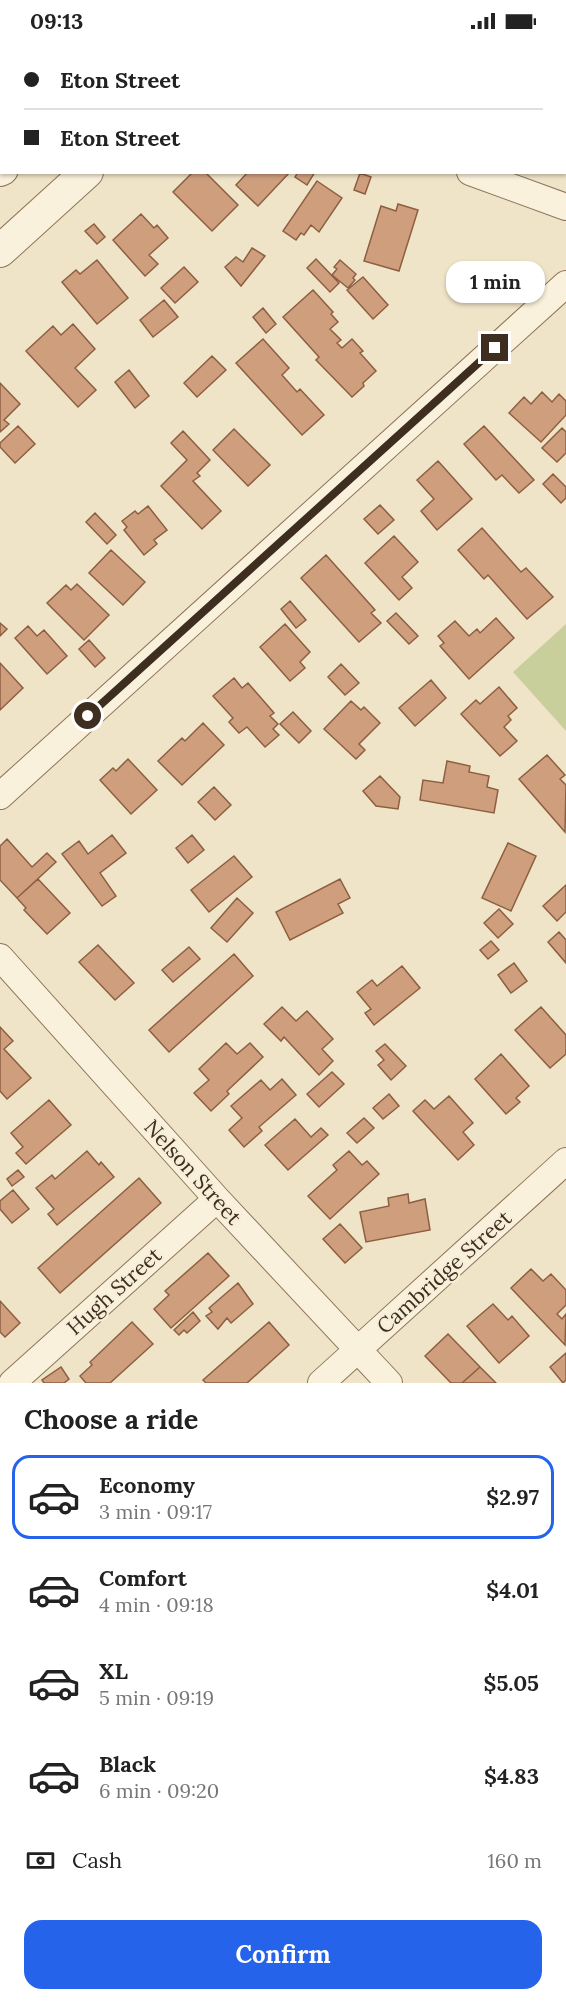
<!DOCTYPE html>
<meta charset="utf-8">
<style>
body{margin:0;font-family:Lora,serif;background:#f2f2f2;color:#222;height:100vh;display:flex;flex-direction:column;font-size:22px;white-space:nowrap}
*{box-sizing:border-box;margin:0}
p{font-size:20px;color:#767676}
.icon{flex:none;width:33px;height:33px;fill:none;stroke:currentColor;stroke-width:2;stroke-linecap:round;stroke-linejoin:round}
.map{position:relative;height:1341px;overflow:hidden}
.panel{display:flex;flex-direction:column;background:#fff;flex:1}
.panel>*{flex:none}
.guide{position:absolute;left:0px;top:0px;width:567px;height:132px;box-shadow:0 2px 4px #0004;display:grid;align-content:center;height:132px;padding:0 24px;background:#fff}
.end{position:absolute;width:27px;height:27px;margin:-14px;border:8px solid #3d2e20;background:#fff;box-shadow:0 0 0 3px #fff}
.from{border-radius:50%}
.bubble{position:absolute;height:42px;border-radius:18px;background:#fff;box-shadow:0 2px 4px #0004;font-size:20px;font-weight:700;line-height:42px;text-align:center}
.guide b{display:flex;align-items:center;gap:21px;height:57px;font-size:22px}
.guide b+b{border-top:2px solid #e0e0e0}
.guide i{width:15px;height:15px;background:#222}
ul{padding:0;list-style:none}
li{display:flex;align-items:center;gap:18px;height:84px;margin:0 12px 9px;padding:0 12px;border:3px solid transparent;border-radius:18px}
li div{flex:1}
li b{display:block;font-size:22px}
li em{font-style:normal;font-weight:700}
li.current{border-color:#2563eb}
li>.icon{width:54px;height:54px;stroke-width:1.5}
h2{padding:0 24px;font-size:27px;line-height:72px}
.pay{display:flex;align-items:center;gap:15px;height:66px;padding:0 24px;font-size:22px}
.pay p{margin-inline-start:auto}
.primary-button{display:flex;gap:12px;margin-top:auto;padding:12px 24px}
.primary-button a{flex:1;height:69px;border-radius:18px;background:#2563eb;color:#fff;font-size:24px;font-weight:700;line-height:69px;text-align:center}
.status{display:flex;justify-content:space-between;align-items:center;height:42px;padding:0 30px;background:#fff;direction:ltr}
.status svg{height:16px;fill:currentColor}
.map>svg:first-child{display:block}
</style>
<div class="status"><b>09:13</b><svg viewBox="0 0 49 12"><path d="M0 12V9h3v3zM5 12V6h3v6zM10 12V3h3v9zM15 12V0h3v12zM26 1h20v11H26zM47 4h2v5h-2z"/></svg></div>
<div class="map">
<svg width="566" height="1341" viewBox="0 0 566 1341">
<rect width="100%" height="100%" fill="#f0e4c8"/>
<!-- green -->
<path fill="#c9cf9b" d="M566 582V689L513 630Z"/>
<!-- building -->
<path fill="#cf9f7d" stroke="#8d5f41" stroke-width="1.5" d="M343 0H388L389 2H341Z
M419 0H443L441 2H420Z
M0 25 2 27V58L0 60Z
M193 130H205L238 163 212 189 173 150Z
M248 130H290L258 164 236 143Z
M298 130H315L307 143 295 135Z
M360 131 371 135 365 152 354 148Z
M317 139 342 156 319 190 311 183 304 193 301 191 296 198 283 189Z
M398 162 418 168 399 229 364 219 381 164 396 169Z
M141 172 154 186 157 183 168 196 149 213 158 222 145 234 113 198Z
M94 182 105 195 97 202 85 189Z
M252 206 265 214 241 244 225 225 236 215 243 220Z
M316 217 339 241 330 250 307 226Z
M97 218 128 256 97 282 62 240 76 228 80 232Z
M340 218 356 232 353 236 355 238 348 246 332 233 337 227 334 225Z
M184 225 198 240 175 261 161 246Z
M363 235 388 263 373 277 347 248Z
M313 248 333 270 331 272 338 280 330 287 341 298 337 301 342 306 352 297 363 309 360 311 376 329 363 341 364 344 352 355 316 318 319 315 283 275Z
M164 258 178 275 153 295 140 278Z
M263 266 276 282 266 291 253 275Z
M73 282 95 307 75 326 96 348 78 365 26 309 53 284 61 293Z
M263 297 289 326 282 333 297 350 300 347 324 373 302 393 236 321Z
M212 314 226 328 197 355 184 341Z
M129 328 149 354 135 366 115 340Z
M0 341 20 362 4 378 9 382 0 390Z
M542 350 552 360 559 352 566 359V373L541 400 509 371 524 355 531 362Z
M18 384 35 402 15 421 0 405V401Z
M484 384 534 438 519 451 502 433 496 438 464 402Z
M562 386 566 390V411L557 420 542 406Z
M234 387 270 423 248 444 213 408Z
M183 389 210 418 197 431 200 434 193 439 221 469 202 487 161 444 187 418 171 401Z
M438 419 472 457 437 488 421 469 434 457 417 438Z
M553 432 566 445V456L561 461 543 442Z
M380 463 394 478 378 492 364 477Z
M148 464 167 488 154 498 157 502 144 513 124 488 127 485 122 479 135 469 138 472Z
M95 471 116 493 107 502 86 480Z
M482 486 521 530 526 526 553 555 527 577 488 533 484 537 458 508Z
M394 494 418 520 402 535 412 546 399 558 365 521Z
M111 508 145 540 123 563 89 531Z
M326 513 375 568 371 571 381 581 359 600 301 536Z
M77 542 109 573 84 598 47 561 66 543 71 548Z
M290 559 306 578 296 586 281 567Z
M396 571 418 594 409 602 387 579Z
M496 576 514 596 469 637 440 604 444 601 438 594 455 579 469 594 477 587 480 591Z
M0 581 7 587 0 594Z
M285 582 310 610 300 620 305 626 290 639 260 605Z
M28 584 37 594 44 588 67 614 47 632 15 596Z
M89 598 105 616 95 625 79 607Z
M0 621 23 646 0 668Z
M341 622 359 641 345 653 328 635Z
M234 636 242 646 248 641 274 671 270 674 278 682 273 687 279 693 265 705 247 685 239 691 229 680 233 676 213 654Z
M431 638 446 656 415 684 399 666Z
M499 645 517 666 508 674 511 678 504 685 517 699 500 714 461 672 476 658 480 662Z
M351 659 361 668 364 665 380 681 359 702 365 708 356 717 324 687Z
M293 670 311 689 299 701 280 682Z
M203 681 224 703 182 743 158 719 182 696 185 699Z
M547 713 565 733 560 737 566 743 565 790 519 737Z
M128 717 157 748 131 772 100 738 113 726 116 729Z
M447 719 470 724 469 730 489 734 487 745 498 748 494 771 420 758 423 738 443 741Z
M380 734 400 755 398 767 376 764 363 749Z
M214 745 231 763 215 778 198 760Z
M112 793 126 811 100 831 116 854 102 864 62 812 79 799 88 812Z
M192 793 204 808 188 821 176 806Z
M7 797 32 825 47 811 56 820 17 856 0 838V804Z
M508 801 536 814 511 869 482 856Z
M234 814 252 835 209 870 191 848Z
M38 837 70 871 47 892 24 868 26 866 17 856Z
M340 837 350 856 338 862 343 871 290 898 276 870Z
M566 843V870L557 879 543 864Z
M237 856 253 871 227 900 211 886Z
M499 867 513 882 498 896 484 881Z
M559 890 566 898V921L548 900Z
M491 899 499 908 488 917 480 908Z
M98 903 134 941 115 958 79 920Z
M189 905 200 917 173 940 162 928Z
M234 912 253 934 169 1010 149 988Z
M514 921 527 939 511 951 498 933Z
M402 924 420 946 374 983 365 971 371 967 357 950 372 938 377 944Z
M282 965 296 979 307 969 333 997 322 1007 333 1019 319 1033 284 995 281 999 264 982Z
M541 965 566 993V1012L550 1026 515 988Z
M0 985 13 999 4 1007 31 1036 7 1057 0 1049Z
M226 1001 237 1012 250 1001 263 1015 227 1049 229 1052 211 1069 194 1051 209 1038 199 1027Z
M385 1002 406 1024 391 1038 378 1023 384 1018 376 1009Z
M501 1012 529 1044 516 1056 520 1060 506 1072 475 1037Z
M332 1030 344 1042 319 1065 307 1052Z
M282 1037 296 1053 259 1085 262 1089 244 1105 229 1088 242 1076 231 1064 261 1038 270 1048Z
M389 1052 399 1064 383 1077 373 1066Z
M449 1054 473 1081 463 1090 474 1103 458 1118 413 1069 425 1058 434 1067Z
M49 1058 71 1083 26 1122 16 1111 23 1105 11 1091Z
M364 1076 374 1086 357 1101 347 1091Z
M295 1077 311 1095 321 1086 328 1093 288 1128 265 1103Z
M87 1109 99 1123 101 1120 114 1135 57 1183 48 1172 54 1167 36 1146 52 1133 55 1137Z
M349 1109 362 1123 367 1119 379 1132 330 1177 308 1154 337 1128 333 1123Z
M18 1128 24 1135 12 1144 7 1137Z
M139 1136 161 1161 60 1251 38 1226Z
M13 1148 29 1167 12 1181 0 1167V1159Z
M408 1152 409 1161 425 1157 430 1188 366 1200 360 1170 389 1164 388 1156Z
M340 1182 362 1206 345 1221 323 1197Z
M208 1211 229 1234 171 1286 154 1267 169 1253 165 1249Z
M531 1227 543 1239 551 1232 566 1248V1263L557 1272 562 1277 566 1272 565 1303 511 1246Z
M238 1241 253 1262 231 1281 227 1276 218 1287 206 1274 212 1270 209 1266Z
M0 1259 20 1281 5 1295 0 1290Z
M493 1262 508 1278 512 1274 529 1294 499 1321 467 1284Z
M193 1270 200 1279 187 1291 184 1288 179 1293 174 1288Z
M132 1280 153 1302 110 1341H86L80 1334 92 1323 90 1320Z
M269 1280 289 1303 247 1341H206L203 1338Z
M448 1292 480 1325 462 1341H451L425 1314Z
M566 1311V1338L563 1341 550 1325Z
M61 1325 69 1337 64 1341H44L42 1338Z
M480 1325 496 1341H462Z"/>
<g fill="none" stroke-linecap="round" stroke-linejoin="round">
<defs>
<path id="minor" d="M106 0 110 2
M470 130 566 165
M0 754 566 242
M0 915 217 1157 389 1341
M12 1341 217 1157
M321 1341 566 1119"/>
<path id="tertiary" d="M140 2 142 0
M230 2 231 0
M0 128 2 127
M0 209 87 130"/>
</defs>
<!-- minor casing -->
<use href="#minor" stroke="#8d765c" stroke-width="28"/>
<!-- tertiary casing -->
<use href="#tertiary" stroke="#8d765c" stroke-width="34"/>
<!-- minor -->
<use href="#minor" stroke="#faf1dc" stroke-width="26"/>
<!-- tertiary -->
<use href="#tertiary" stroke="#faf1dc" stroke-width="32"/>
</g>
<g fill="none" stroke-linecap="round" stroke-linejoin="round">
<!-- route -->
<path stroke="#3d2e20" stroke-width="8" d="M88 674 495 306"/>
</g>
<g text-anchor="middle" dominant-baseline="central" stroke-width="4.5" stroke-linejoin="round" paint-order="stroke">
<!-- street labels -->
<g font-size="21" fill="#3d2e20" stroke="#f7eed8">
<text transform="translate(193 1130) rotate(48)">Nelson Street</text>
<text transform="translate(444 1230) rotate(-42)">Cambridge Street</text>
<text transform="translate(114 1249) rotate(-42)">Hugh Street</text>
</g>
</g>
</svg>
<i class="end from" style="left:88px;top:674px"></i>
<i class="end" style="left:495px;top:306px"></i>
<div class="bubble" style="left:446px;top:219px;width:99px">1 min</div>
<div class="guide">
<b><i class="from"></i>Eton Street</b>
<b><i></i>Eton Street</b>
</div>
</div>
<section class="panel">
<h2>Choose a ride</h2>
<ul>
<li class="current"><svg class="icon" aria-label="car" viewBox="0 0 24 24"><path d="M5 17H2v-5l4-1 3-4h7l3 4 3 1v5h-3M9 17h6M6 11h13"/><circle cx="7" cy="17" r="2"/><circle cx="17" cy="17" r="2"/></svg><div><b>Economy</b><p>3 min · 09:17</p></div><em>$2.97</em></li>
<li><svg class="icon" aria-label="car" viewBox="0 0 24 24"><path d="M5 17H2v-5l4-1 3-4h7l3 4 3 1v5h-3M9 17h6M6 11h13"/><circle cx="7" cy="17" r="2"/><circle cx="17" cy="17" r="2"/></svg><div><b>Comfort</b><p>4 min · 09:18</p></div><em>$4.01</em></li>
<li><svg class="icon" aria-label="car" viewBox="0 0 24 24"><path d="M5 17H2v-5l4-1 3-4h7l3 4 3 1v5h-3M9 17h6M6 11h13"/><circle cx="7" cy="17" r="2"/><circle cx="17" cy="17" r="2"/></svg><div><b>XL</b><p>5 min · 09:19</p></div><em>$5.05</em></li>
<li><svg class="icon" aria-label="car" viewBox="0 0 24 24"><path d="M5 17H2v-5l4-1 3-4h7l3 4 3 1v5h-3M9 17h6M6 11h13"/><circle cx="7" cy="17" r="2"/><circle cx="17" cy="17" r="2"/></svg><div><b>Black</b><p>6 min · 09:20</p></div><em>$4.83</em></li>
</ul>
<div class="pay"><svg class="icon" aria-label="cash" viewBox="0 0 24 24"><path d="M3 7h18v10H3z"/><circle cx="12" cy="12" r="2"/></svg>Cash<p>160 m</p></div>
<div class="primary-button"><a>Confirm</a></div>
</section>
